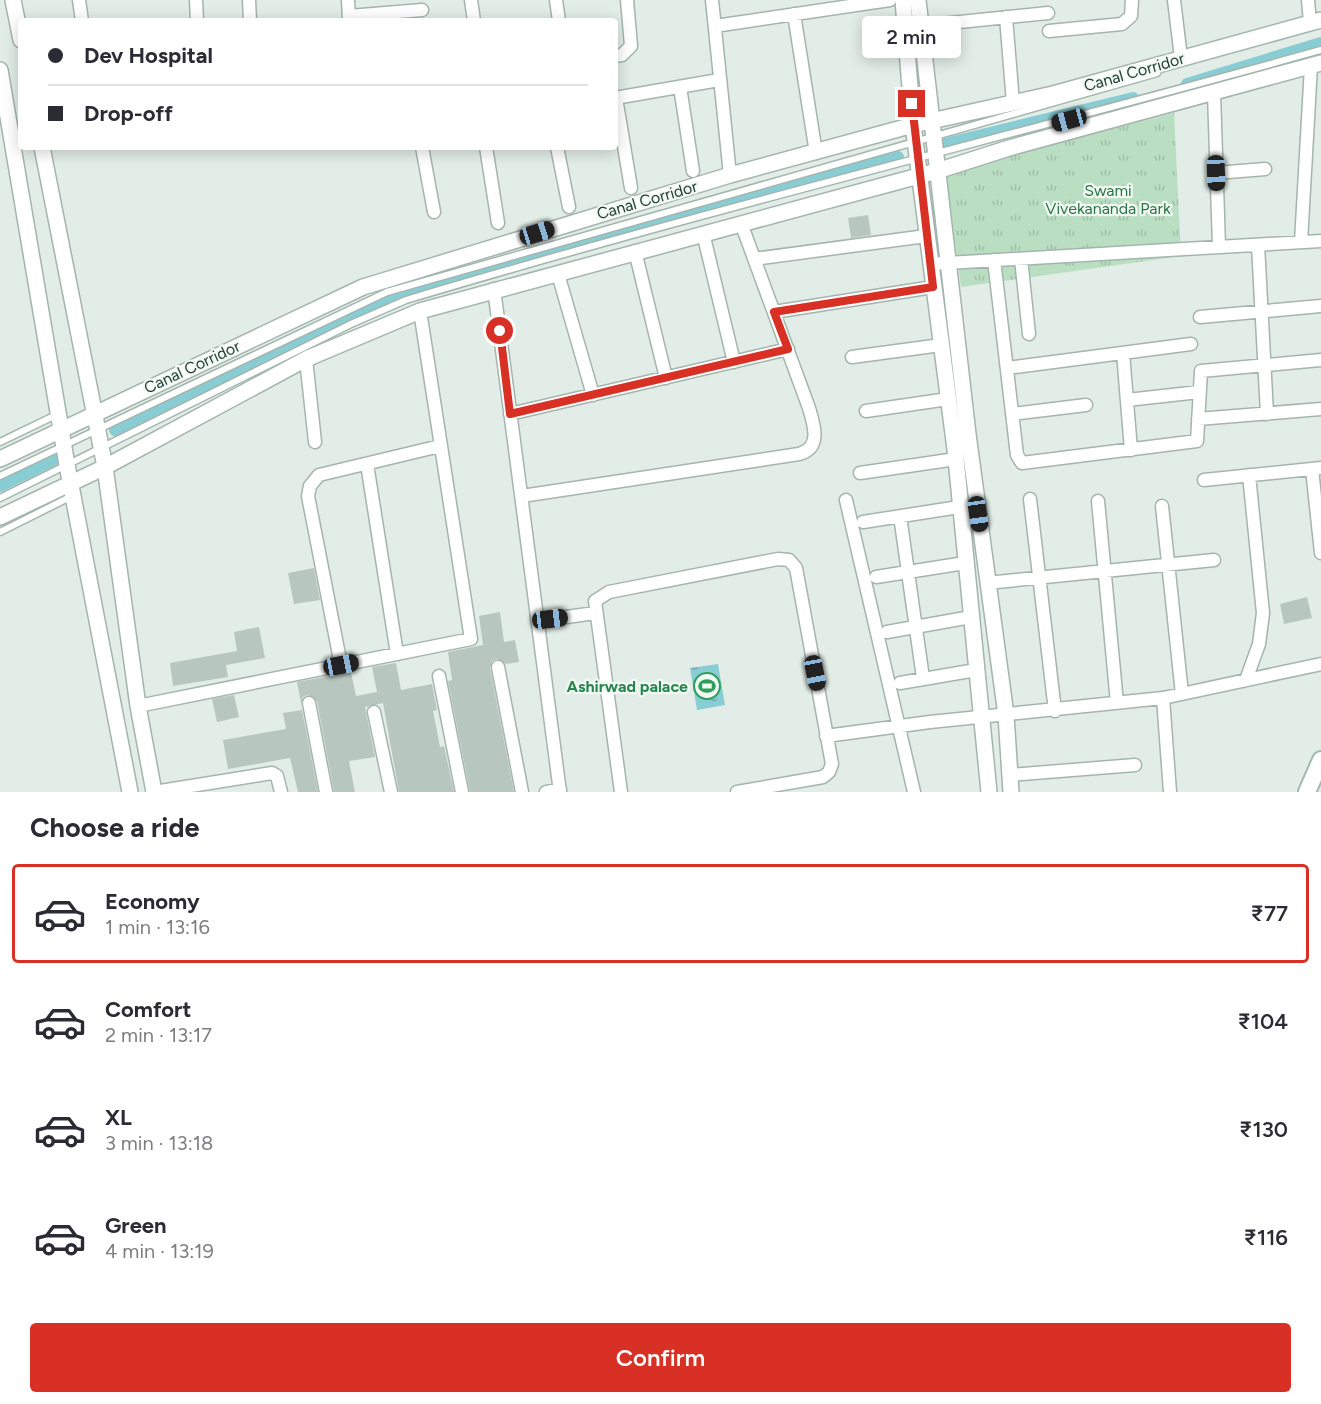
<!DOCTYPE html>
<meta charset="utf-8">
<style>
body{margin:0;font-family:Figtree,sans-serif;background:#f2f2f3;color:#2b2b33;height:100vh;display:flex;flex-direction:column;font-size:22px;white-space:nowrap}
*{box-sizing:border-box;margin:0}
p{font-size:20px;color:#7c7c81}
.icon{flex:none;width:33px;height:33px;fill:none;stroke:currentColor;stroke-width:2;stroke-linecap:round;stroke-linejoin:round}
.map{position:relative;height:792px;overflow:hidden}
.side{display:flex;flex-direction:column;background:#fff;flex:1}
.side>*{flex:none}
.top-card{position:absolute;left:18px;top:18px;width:600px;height:132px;border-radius:6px;box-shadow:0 3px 15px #0003;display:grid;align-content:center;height:132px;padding:0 30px;background:#fff}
.end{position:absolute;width:27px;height:27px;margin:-14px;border:8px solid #d93025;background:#fff;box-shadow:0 0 0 3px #fff}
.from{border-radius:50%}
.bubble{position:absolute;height:42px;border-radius:6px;background:#fff;box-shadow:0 3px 15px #0003;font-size:20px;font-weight:600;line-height:42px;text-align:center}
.car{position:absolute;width:18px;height:36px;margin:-18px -9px;border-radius:8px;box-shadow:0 0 4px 2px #0007;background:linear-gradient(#222 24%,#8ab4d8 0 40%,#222 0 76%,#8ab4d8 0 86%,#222 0)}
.top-card b{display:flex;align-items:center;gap:21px;height:57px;font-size:22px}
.top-card b+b{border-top:2px solid #e1e1e2}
.top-card i{width:15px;height:15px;background:#2b2b33}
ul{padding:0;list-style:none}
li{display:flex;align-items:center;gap:18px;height:99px;margin:0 12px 9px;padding:0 18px;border:3px solid transparent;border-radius:6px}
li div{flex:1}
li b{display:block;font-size:22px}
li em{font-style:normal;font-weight:600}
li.on{border-color:#d93025}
li>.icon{width:54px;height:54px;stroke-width:1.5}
h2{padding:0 30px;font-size:27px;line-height:72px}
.action{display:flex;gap:12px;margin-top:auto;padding:12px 30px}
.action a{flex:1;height:69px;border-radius:6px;background:#d93025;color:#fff;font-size:24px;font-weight:600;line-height:69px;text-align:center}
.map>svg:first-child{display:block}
</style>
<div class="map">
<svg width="1321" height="792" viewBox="0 0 1321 792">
<defs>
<pattern id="grass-tufts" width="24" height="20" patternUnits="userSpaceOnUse" patternTransform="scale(1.5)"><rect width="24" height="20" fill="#badec1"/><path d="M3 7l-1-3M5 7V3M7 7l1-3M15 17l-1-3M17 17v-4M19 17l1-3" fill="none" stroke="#a0c0a6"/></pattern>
<pattern id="water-ripples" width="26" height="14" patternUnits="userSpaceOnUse" patternTransform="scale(1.5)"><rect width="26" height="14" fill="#88cdd3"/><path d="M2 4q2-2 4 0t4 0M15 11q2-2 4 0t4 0" fill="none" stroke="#6fa8ac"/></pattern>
</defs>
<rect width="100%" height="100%" fill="#e2ede7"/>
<!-- grass -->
<path fill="url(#grass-tufts)" d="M1174 113 1181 256 961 287 946 173Z"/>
<!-- water -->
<path fill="url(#water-ripples)" d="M718 664 725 705 697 710 690 668Z"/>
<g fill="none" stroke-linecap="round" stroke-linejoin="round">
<!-- canal -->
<path stroke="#88cdd3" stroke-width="12" d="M1187 84 1321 43
M945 144 1133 98
M115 430 395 294 898 157
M0 486 53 460"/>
</g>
<!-- building -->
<path fill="#b7c7c0" d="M868 215 871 235 851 238 848 218Z
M314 568 320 600 294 604 288 573Z
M1307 597 1312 618 1284 624 1280 604Z
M500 612 504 642 515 640 519 662 506 664 497 659 492 661 490 668 514 792H470L448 681 452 680 448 652 483 645 479 616Z
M259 627 265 658 226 665 228 677 173 686 170 663 237 651 234 632Z
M396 663 401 690 432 684 437 710 433 711 436 726 440 747 444 746 454 792H399L383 703 365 707 375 757 349 761 355 792H334L317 701 308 695 303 697 301 703 297 682 351 672 356 696 377 692 372 667Z
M234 695 239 717 217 722 212 699Z
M302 710 318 792H298L290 758 228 769 223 740 286 729 283 713Z"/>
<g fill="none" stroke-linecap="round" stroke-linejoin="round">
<defs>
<path id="service" d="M0 442 56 415
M0 476 387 292 1157 73
M0 498 351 324 406 300C709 209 1016 135 1321 50
M0 532 72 496"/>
<path id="minor" d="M79 0 82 21
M196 0 197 21
M249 0 250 21
M348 0 349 21
M471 0 474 21
M556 0 559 21
M712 0 730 175
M1174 0 1181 58
M1308 0 1310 22
M794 14 816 153
M349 16 422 10
M1006 17 1013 103
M715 26 890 0
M921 26 1048 13
M1049 31 1122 24 1131 16 1132 0
M615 56 622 55 631 46 627 0
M680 87 693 171
M1214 93 1219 247
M615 98 719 80
M616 98 631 188
M422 147 434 212
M486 147 498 223
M557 147 569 207
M1216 173 1265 169
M703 233 734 362
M1301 242 1311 66
M1258 245 1267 414
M635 251 666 378
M754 259 926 236
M1021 259 1029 334
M994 260 1017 455 1022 463 1197 441 1201 371 1321 360
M930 264 1321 241
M558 274 593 395
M494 289 560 792
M774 312 933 287
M1200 317 1321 306
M1123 353 1131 450
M852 357 941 345
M306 359 315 442
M1007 368 1191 344
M1127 400 1199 392
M866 411 948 399
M510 414 788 349
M1012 414 1086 405
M1198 419 1321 409
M367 464 397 654
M1312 469 1321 553
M860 473 956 459
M1204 480 1321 468
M522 496 799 454C822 448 814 425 809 408L741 223
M1030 499 1055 711
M846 500 914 792
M1098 501 1117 703
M1162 506 1182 694
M900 516 923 678
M863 522 959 507
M876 577 965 563
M987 583 1214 560
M538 621 595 613
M887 632 971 617
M341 665 308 496 310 486 319 475 440 446
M498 667 522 792
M439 676 462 792
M1246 680 1259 644 1263 613 1249 475
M900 683 976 670
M1163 698 1170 792
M309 703 326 792
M138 706 471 639 420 311
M374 712 391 792
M826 736 930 722 1163 698 1321 664
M1010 775 1135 765
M154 792 272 773 277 776 281 792
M546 792 560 789
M621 792 595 601 609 592 778 559 789 560 796 568 832 764 829 772 823 777 737 792"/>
<path id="tertiary" d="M13 0 21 40
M903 0 913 125 955 449 989 792
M918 0 968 434 1006 715 1011 792
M0 70 67 465 130 792
M42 147 105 467 138 706 154 792
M0 459 363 287 730 175 913 125 1053 94 1321 20
M0 517 105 467 306 359 420 311 937 171 1009 148 1321 63"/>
<path id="secondary" d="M1307 792 1321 760"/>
</defs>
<!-- service casing -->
<use href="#service" stroke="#a4b5ae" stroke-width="9"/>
<!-- minor casing -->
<use href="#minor" stroke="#a4b5ae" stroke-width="15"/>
<!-- tertiary casing -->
<use href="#tertiary" stroke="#a4b5ae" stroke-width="18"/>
<!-- secondary casing -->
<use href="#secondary" stroke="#a0b9ae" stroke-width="20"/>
<!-- service -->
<use href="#service" stroke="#fff" stroke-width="6"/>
<!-- minor -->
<use href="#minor" stroke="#fff" stroke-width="12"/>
<!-- tertiary -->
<use href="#tertiary" stroke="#fff" stroke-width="15"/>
<!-- secondary -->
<use href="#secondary" stroke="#fff" stroke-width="16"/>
</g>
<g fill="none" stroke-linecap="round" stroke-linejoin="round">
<!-- route -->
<path stroke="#d93025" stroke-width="8" d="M500 331 510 414 788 349 774 312 933 287 912 104"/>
</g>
<!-- icons -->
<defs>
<symbol id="stadium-ring" viewBox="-11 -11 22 22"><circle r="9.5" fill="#f2f9f5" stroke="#2e9e5b" stroke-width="1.5"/><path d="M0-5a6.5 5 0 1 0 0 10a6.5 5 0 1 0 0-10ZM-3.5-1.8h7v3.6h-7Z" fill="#2e9e5b"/></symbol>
</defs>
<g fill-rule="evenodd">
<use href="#stadium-ring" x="692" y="671" width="30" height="30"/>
</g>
<g text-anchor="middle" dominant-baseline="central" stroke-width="4.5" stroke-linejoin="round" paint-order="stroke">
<!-- street labels -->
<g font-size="16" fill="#213e34" stroke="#f2f9f5">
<text transform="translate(1134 72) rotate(-16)">Canal Corridor</text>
<text transform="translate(647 200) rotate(-16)">Canal Corridor</text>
<text transform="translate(192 367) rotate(-25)">Canal Corridor</text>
</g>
<!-- park labels -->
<g font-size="16" fill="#2a7642" stroke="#f2f9f5">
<text x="1108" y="190">Swami<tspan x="1108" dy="18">Vivekananda Park</tspan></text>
</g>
<!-- leisure labels -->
<g font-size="16" font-weight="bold" fill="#27864d" stroke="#f2f9f5" text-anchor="end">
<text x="688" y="686">Ashirwad palace</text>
</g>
</g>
</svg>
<i class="end from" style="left:500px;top:331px"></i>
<i class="end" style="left:912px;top:104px"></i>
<div class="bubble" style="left:862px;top:16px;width:99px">2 min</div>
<i class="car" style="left:1069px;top:120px;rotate:255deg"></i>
<i class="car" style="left:1216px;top:173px;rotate:178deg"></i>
<i class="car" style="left:537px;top:233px;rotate:73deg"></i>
<i class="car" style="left:978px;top:514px;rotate:172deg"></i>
<i class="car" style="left:550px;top:619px;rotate:83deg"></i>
<i class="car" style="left:341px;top:665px;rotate:79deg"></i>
<i class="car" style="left:815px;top:673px;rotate:169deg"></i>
<div class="top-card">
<b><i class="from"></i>Dev Hospital</b>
<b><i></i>Drop-off</b>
</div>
</div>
<section class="side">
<h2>Choose a ride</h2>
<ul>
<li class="on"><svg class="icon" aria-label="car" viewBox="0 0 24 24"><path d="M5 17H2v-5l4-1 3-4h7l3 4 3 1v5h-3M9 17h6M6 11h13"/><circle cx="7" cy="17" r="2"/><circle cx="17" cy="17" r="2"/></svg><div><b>Economy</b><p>1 min · 13:16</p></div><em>₹77</em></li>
<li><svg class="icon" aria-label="car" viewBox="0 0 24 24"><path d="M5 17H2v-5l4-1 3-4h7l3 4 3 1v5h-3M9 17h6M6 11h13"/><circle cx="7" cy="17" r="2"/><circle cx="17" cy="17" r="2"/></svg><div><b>Comfort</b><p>2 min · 13:17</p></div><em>₹104</em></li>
<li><svg class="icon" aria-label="car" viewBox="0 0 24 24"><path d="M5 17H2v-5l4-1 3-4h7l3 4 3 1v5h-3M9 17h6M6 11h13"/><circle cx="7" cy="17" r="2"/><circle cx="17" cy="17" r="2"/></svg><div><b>XL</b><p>3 min · 13:18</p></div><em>₹130</em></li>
<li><svg class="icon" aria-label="car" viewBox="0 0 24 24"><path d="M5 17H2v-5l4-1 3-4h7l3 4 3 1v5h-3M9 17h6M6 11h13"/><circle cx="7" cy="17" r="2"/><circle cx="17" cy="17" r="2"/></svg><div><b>Green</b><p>4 min · 13:19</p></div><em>₹116</em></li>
</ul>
<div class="action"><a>Confirm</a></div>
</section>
